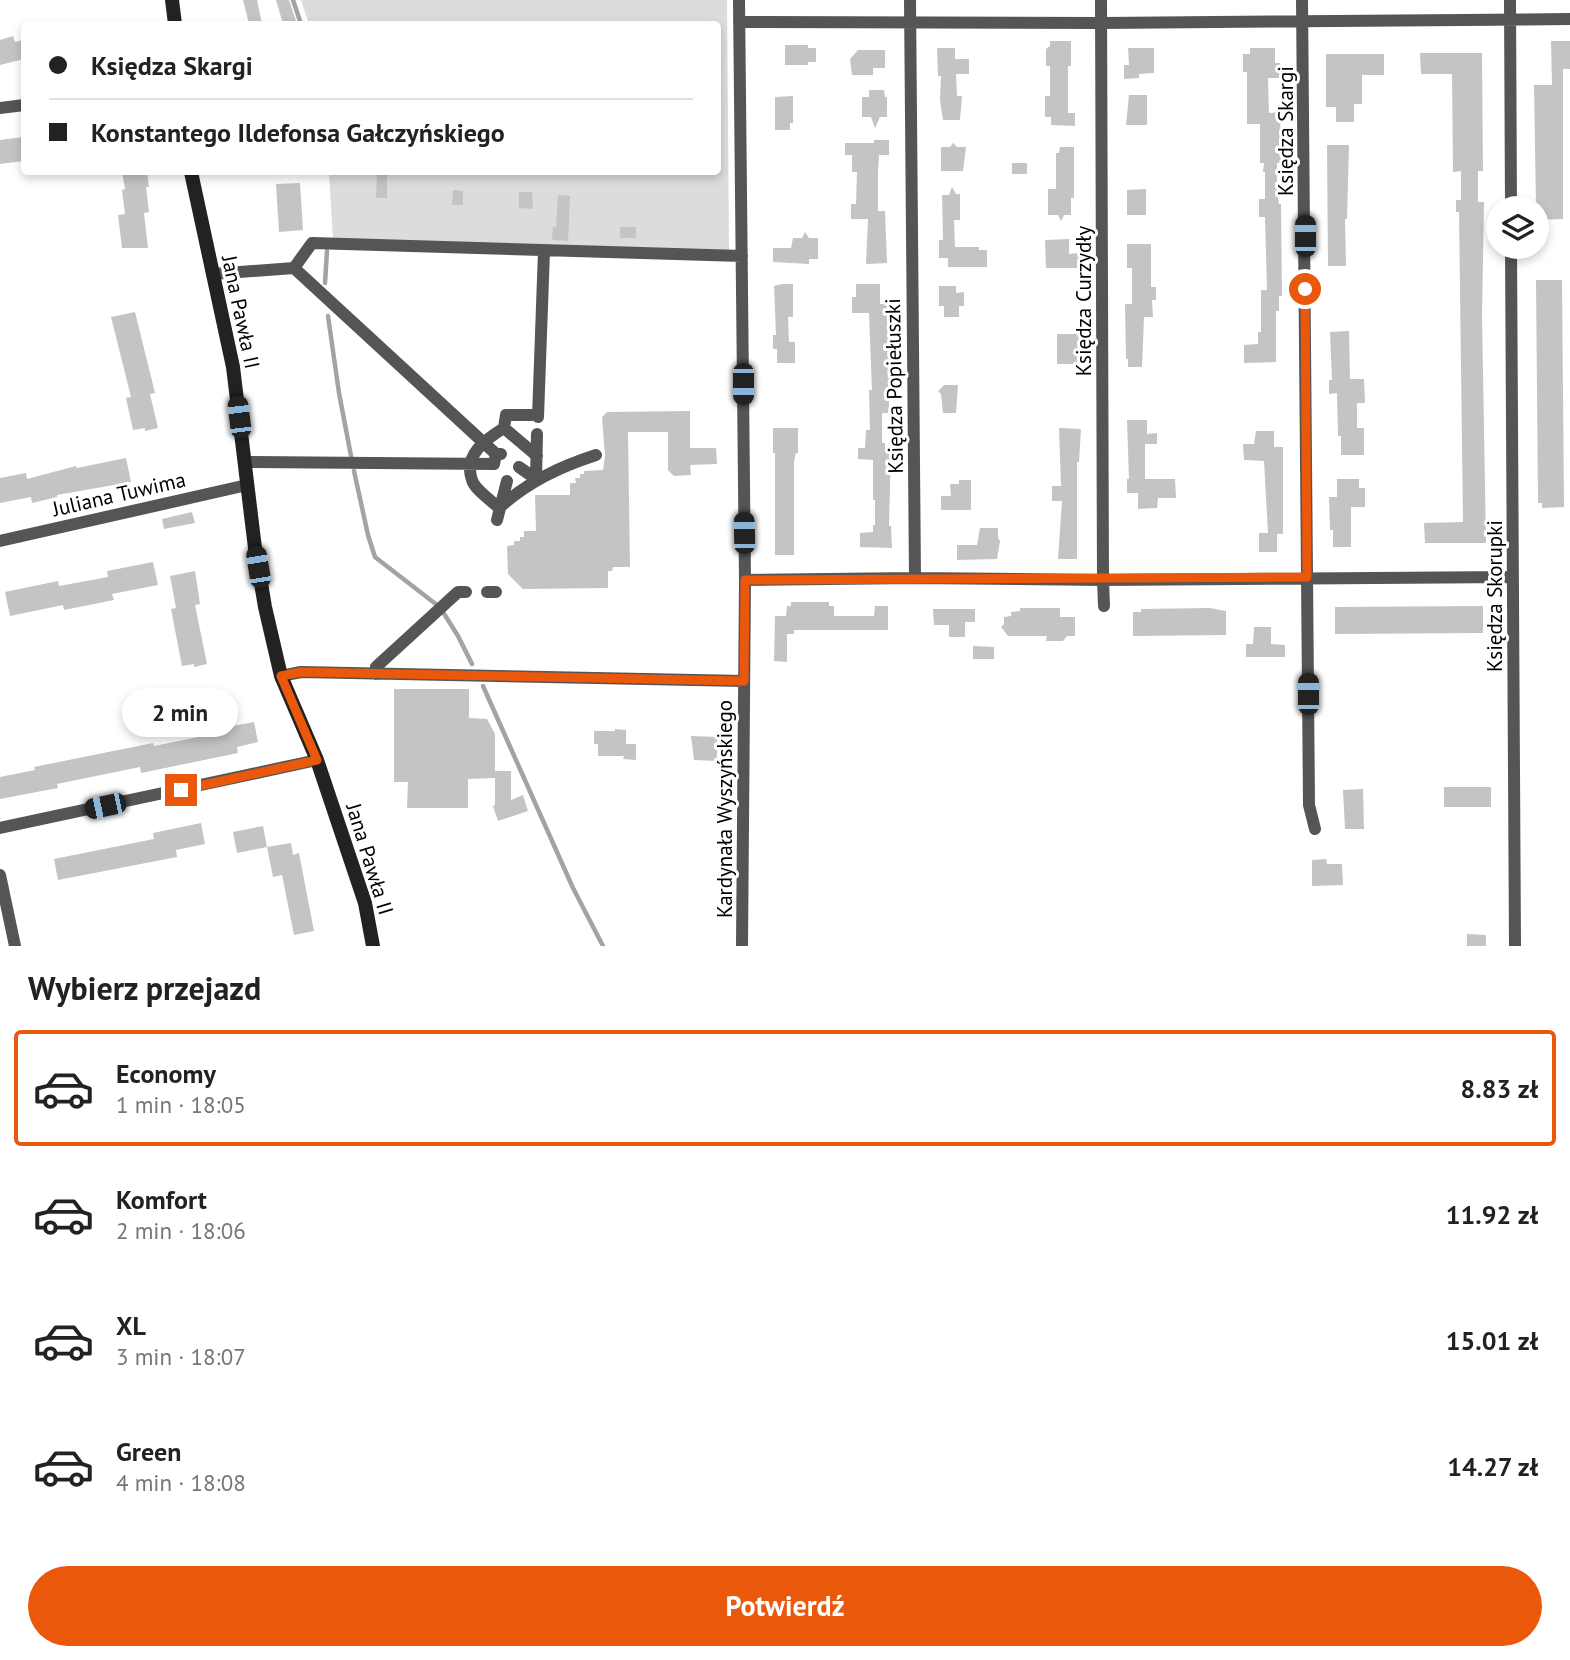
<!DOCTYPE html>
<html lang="pl">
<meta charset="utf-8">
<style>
body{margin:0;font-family:"PT Sans",sans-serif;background:#f6f6f6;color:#222;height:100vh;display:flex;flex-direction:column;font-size:26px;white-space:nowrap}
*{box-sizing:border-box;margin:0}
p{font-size:23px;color:#767676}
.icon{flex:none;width:38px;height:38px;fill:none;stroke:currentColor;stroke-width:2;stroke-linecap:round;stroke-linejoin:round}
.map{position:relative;height:946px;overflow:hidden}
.panel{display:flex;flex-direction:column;background:#fff;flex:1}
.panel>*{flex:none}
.banner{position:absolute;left:21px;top:21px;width:700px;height:154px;border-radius:7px;box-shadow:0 4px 10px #0003;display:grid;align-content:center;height:154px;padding:0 28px;background:#fff}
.controls{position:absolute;left:1486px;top:196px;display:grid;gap:14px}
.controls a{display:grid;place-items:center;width:63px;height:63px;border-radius:50%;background:#fff;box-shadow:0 4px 10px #0003;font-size:35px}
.end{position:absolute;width:32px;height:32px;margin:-16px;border:9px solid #ea580c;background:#fff;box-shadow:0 0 0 4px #fff}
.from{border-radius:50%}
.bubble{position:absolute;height:49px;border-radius:24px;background:#fff;box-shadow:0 4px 10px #0003;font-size:23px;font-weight:600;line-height:49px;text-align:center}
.car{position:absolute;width:21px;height:42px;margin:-21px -10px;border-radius:9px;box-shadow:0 0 5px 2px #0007;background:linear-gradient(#222 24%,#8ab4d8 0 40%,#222 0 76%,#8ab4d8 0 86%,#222 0)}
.banner b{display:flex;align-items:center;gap:24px;height:66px;font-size:26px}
.banner b+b{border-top:2px solid #e0e0e0}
.banner i{width:18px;height:18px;background:#222}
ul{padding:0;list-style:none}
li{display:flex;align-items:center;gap:21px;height:116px;margin:0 14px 10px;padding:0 14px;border:4px solid transparent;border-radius:7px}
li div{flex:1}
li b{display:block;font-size:26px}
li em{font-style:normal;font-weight:600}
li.active{border-color:#ea580c}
li>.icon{width:63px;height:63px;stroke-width:1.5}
h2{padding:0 28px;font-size:32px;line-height:84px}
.button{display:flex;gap:14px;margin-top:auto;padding:14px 28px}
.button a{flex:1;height:80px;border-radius:42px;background:#ea580c;color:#fff;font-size:28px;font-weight:600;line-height:80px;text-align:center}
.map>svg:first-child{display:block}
</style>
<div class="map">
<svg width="1570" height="946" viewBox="0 0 1570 946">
<rect width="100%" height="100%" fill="#fff"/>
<!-- green -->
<path fill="#dcdcdc" d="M301 0H727L729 250 333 240 329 172H718V24H309Z"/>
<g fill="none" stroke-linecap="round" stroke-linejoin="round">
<!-- stream -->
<path stroke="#a3a3a3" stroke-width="4.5" d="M293 0 301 24
M325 283 327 251
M328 316 339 393 351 456
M354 471 368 535 375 557 437 605
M443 612 458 636 472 664
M483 686 573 888 603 946"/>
</g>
<!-- building -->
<path fill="#c4c4c4" d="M243 0H257L262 24H249Z
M276 0H289L297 24H283Z
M13 36 15 42 24 40V59L0 65V40Z
M1050 41H1071V66H1068V113H1075V126L1051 125V117H1045V96H1050V66H1046V49L1050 46Z
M1551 41H1570V69H1563V219L1539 220 1536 208 1534 85H1552Z
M785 45H808V48H816V62H808V65H785Z
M937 48H955V59H969V74H956L957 96H962L960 120H943L940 100 941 76H938Z
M1128 48H1154V73L1139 74V78L1124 79V65H1129Z
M1250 48H1275V63H1280V78H1268L1269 113 1280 112 1281 163H1277V192L1279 204H1281L1282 296H1279V311H1276V362L1244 363V345L1258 344V332H1261V290H1267L1265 217H1259V199H1265V172H1263L1264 163H1260V124H1247V72H1243V54H1250Z
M858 50H885V68H873V75H852L850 59Z
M1420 53H1482L1483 171H1478V202H1484L1482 315 1486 543H1425L1424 523 1463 522 1459 212H1456V200H1461V171L1453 172 1452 74H1421Z
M1326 54H1384V75H1362V104H1354V122H1336V107H1326Z
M869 90H884L885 97H887V117H880L875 128 871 117H862V97H869Z
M1129 95H1147V125H1126Z
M793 96V123H790V130H775V97Z
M23 137 24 161 0 164V140Z
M874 140H889V155H879L878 172V211H885L887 263 866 264 868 219H851V204H856L857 172H852V155H845V143H874Z
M953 143 957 147H966L963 171H941V147H950Z
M1327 145H1349L1347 219H1345L1346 266H1328Z
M1060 147H1074V198H1071V215H1064L1061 221 1058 215H1048V189H1056V153H1059Z
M1012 163H1027V174H1012Z
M122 172H147L149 187H146L149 212 144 213 148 248H122L118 215 125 214 122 190 125 189Z
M377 172H387V198H376Z
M300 183 303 230 279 232 276 184Z
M952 187 956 194H960V220H954L955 247H979V250H987V267H948V258H939V240H943L942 195H949Z
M1146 189V215H1127V190Z
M453 190 463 191V205H452Z
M519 192H532L533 209 519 208Z
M558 195 570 196 568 241 552 240 553 227H556Z
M620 227H636V238H620Z
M805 232 809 238H818V259H809V264L773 262V248H791L793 238H802Z
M1069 239V254L1079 253V268H1046L1045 240Z
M1127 244H1151V287H1156V300H1152L1153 317H1144L1142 367H1128V359H1126L1125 304H1132V268H1127Z
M1536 280H1562L1564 507 1542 508V503H1538Z
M782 284H793V317H788L789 342H795V363H777V349H773V335H776L774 286Z
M856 284H880V304H889V406L888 413H882V443H885V448H891L889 526H891L892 548 860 547V533L873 532V525H875V500H873V460L858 459V448H865L866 430H870L869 390H872L869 313H852V297H856Z
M939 286H956V293L964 292V306H959V317H944V306H939Z
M135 312 155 393 150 394 158 428 145 431V428L133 430 126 398 131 397 111 317Z
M1349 331 1350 379H1364L1365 403H1357V428H1364V455H1341V436H1338L1337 393 1329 394V380H1332L1330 332Z
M1057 334H1080V364H1057Z
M944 385H958L956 413H943L941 394 938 391Z
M690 411V448H716L717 464 690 465 691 475 674 476 668 470V432H628L630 567H613L612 571H608V588L523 589 508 574 507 546 514 545V541H520V537H524V531H536L535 495H570V483H576L575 478H580V474H584V471L603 470 605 456 602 417 607 412Z
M1127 420H1147V434L1157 433V444H1145V479H1175L1176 498H1158L1157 508 1138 509V493H1127V479H1129Z
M773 428H798V453H796L794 461V555H775V453H773Z
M1059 428 1081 429 1079 462H1077V559H1058L1062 501H1052V486H1061Z
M1256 431H1274V447H1283V534H1277V552H1259V533H1268L1264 461 1244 460 1243 444H1254Z
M126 458 131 482 57 495V497L32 503 31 497 0 503V478L26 473 27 479 76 466 77 468Z
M185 477 188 488 167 493 164 482Z
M1337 479H1359V488H1365V507H1351V547H1333V530H1330L1329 497H1337Z
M959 480H971V510H941V496H951L950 484H959Z
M192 512 195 523 164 529 162 519Z
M980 528H998V538L1000 541 997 559 957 560V545H977Z
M153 562 158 585 112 594 114 600 64 610 63 605 10 616 5 592 58 581 59 586 108 577 107 571Z
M195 571 200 604 195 605 207 664 194 667V664L182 666 171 609 176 608 170 576Z
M791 602H829V606H834V616H874L875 606H888V630H794V634H787V662L774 661 775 616H786L787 606H791Z
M1483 606V633L1335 634V607Z
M1020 608H1060V617H1075V636H1067L1063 641H1046L1047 636H1008L1001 627 1004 624V617L1011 616V612L1020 611Z
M1210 608 1226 611V635L1133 636V612H1141V609Z
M933 609H975V622H965V637H949V625H934Z
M1254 627H1271V644L1285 645V657H1246V644H1253Z
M973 646 994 647V659H973Z
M394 689H469V718L487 719 495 734V771H511V800L523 795 528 811 498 821 493 806 495 805V778L468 779V808H407L408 782H394Z
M254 722 258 742 237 747 238 753 141 773 140 767 57 784 58 788 0 799V777L35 770 34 767 153 743 154 746 213 734 212 730Z
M615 729 626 730V744H636V760L623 759 624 756H598V744H594V731H615Z
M691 736 717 737V761L694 760Z
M1444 787H1491V807H1444Z
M1363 789 1364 829H1345L1343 790Z
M201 823 205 844 176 850 177 857 58 880 54 859 154 839 153 833Z
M263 826 267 847 237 853 233 832Z
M291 843 293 855 299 853 314 931 294 935 282 875 273 877 267 847Z
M1326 859 1327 864H1342L1343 885 1312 886V860Z
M1467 934 1486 935V946H1467Z"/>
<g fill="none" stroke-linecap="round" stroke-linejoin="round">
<!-- street -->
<path stroke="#555" stroke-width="12" d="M739 0 745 580 742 946
M1302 0 1309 805 1315 829
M1510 0 1511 208
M739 22 1102 23 1570 19
M0 108 24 105
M1511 247 1515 946
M294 268 312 243 742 256
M212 274 294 268 496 454
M532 415H506L504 428C486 439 463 455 472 480 475 490 491 500 499 508 528 482 559 467 596 455
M538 417 544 251
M504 428 537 456
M244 462 494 464 496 454H501
M519 467 536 479
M536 479 537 434
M497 520 507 481
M0 541 247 485
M915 578 1103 580 1101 0
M745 580 915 578 910 0
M487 592H496
M1104 606 1103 580 1512 577
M376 674V667L458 592H466
M281 676 301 672 744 681
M0 828 317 760
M0 875 15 946"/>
<!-- secondary -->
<path stroke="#222" stroke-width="14" d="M172 0 175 24
M191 172 233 367 255 548 265 607 281 676 317 760 365 903 373 946"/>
</g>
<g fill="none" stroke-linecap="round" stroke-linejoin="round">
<!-- route -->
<path stroke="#ea580c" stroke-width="9" d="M181 790 317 760 281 676 301 672 744 681 745 580 1307 577 1305 289"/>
</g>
<g text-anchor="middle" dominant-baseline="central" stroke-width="6" stroke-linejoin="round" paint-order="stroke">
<!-- street labels -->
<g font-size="21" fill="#000" stroke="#fff">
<text transform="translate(1285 131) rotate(-90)">Księdza Skargi</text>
<text transform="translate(1083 301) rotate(-90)">Księdza Curzydły</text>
<text transform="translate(241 312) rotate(78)">Jana Pawła II</text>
<text transform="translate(894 386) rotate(-91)">Księdza Popiełuszki</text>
<text transform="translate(119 494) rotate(-13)">Juliana Tuwima</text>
<text transform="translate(1494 596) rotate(-90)">Księdza Skorupki</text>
<text transform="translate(724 809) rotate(-90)">Kardynała Wyszyńskiego</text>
<text transform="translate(370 859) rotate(73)">Jana Pawła II</text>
</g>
</g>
</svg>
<div class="controls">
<a><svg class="icon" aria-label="layers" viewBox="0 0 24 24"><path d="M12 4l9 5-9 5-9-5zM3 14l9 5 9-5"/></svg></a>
</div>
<i class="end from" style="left:1305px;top:289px"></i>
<i class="end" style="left:181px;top:790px"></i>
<div class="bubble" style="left:122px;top:688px;width:116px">2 min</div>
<i class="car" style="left:1305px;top:236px;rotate:0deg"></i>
<i class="car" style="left:743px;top:384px;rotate:180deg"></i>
<i class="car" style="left:239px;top:417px;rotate:353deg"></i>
<i class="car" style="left:744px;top:533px;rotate:359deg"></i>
<i class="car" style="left:258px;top:567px;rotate:351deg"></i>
<i class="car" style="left:1308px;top:694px;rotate:0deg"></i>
<i class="car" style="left:105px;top:806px;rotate:258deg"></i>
<div class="banner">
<b><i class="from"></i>Księdza Skargi</b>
<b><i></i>Konstantego Ildefonsa Gałczyńskiego</b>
</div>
</div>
<section class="panel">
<h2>Wybierz przejazd</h2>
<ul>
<li class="active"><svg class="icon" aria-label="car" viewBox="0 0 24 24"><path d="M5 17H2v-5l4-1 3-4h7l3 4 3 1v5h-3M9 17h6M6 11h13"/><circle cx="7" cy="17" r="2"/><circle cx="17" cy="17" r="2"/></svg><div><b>Economy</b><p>1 min · 18:05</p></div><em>8.83 zł</em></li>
<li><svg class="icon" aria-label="car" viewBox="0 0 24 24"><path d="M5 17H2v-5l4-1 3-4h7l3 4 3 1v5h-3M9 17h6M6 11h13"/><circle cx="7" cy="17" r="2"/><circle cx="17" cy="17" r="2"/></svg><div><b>Komfort</b><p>2 min · 18:06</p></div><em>11.92 zł</em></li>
<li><svg class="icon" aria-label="car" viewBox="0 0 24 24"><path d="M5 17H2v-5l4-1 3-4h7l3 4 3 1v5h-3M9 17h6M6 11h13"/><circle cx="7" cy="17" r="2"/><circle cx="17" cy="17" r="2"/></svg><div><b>XL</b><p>3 min · 18:07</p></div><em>15.01 zł</em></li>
<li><svg class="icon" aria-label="car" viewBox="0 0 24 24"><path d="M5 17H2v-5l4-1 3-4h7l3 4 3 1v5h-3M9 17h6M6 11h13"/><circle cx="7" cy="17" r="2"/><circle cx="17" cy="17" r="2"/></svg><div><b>Green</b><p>4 min · 18:08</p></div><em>14.27 zł</em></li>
</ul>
<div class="button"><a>Potwierdź</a></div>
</section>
